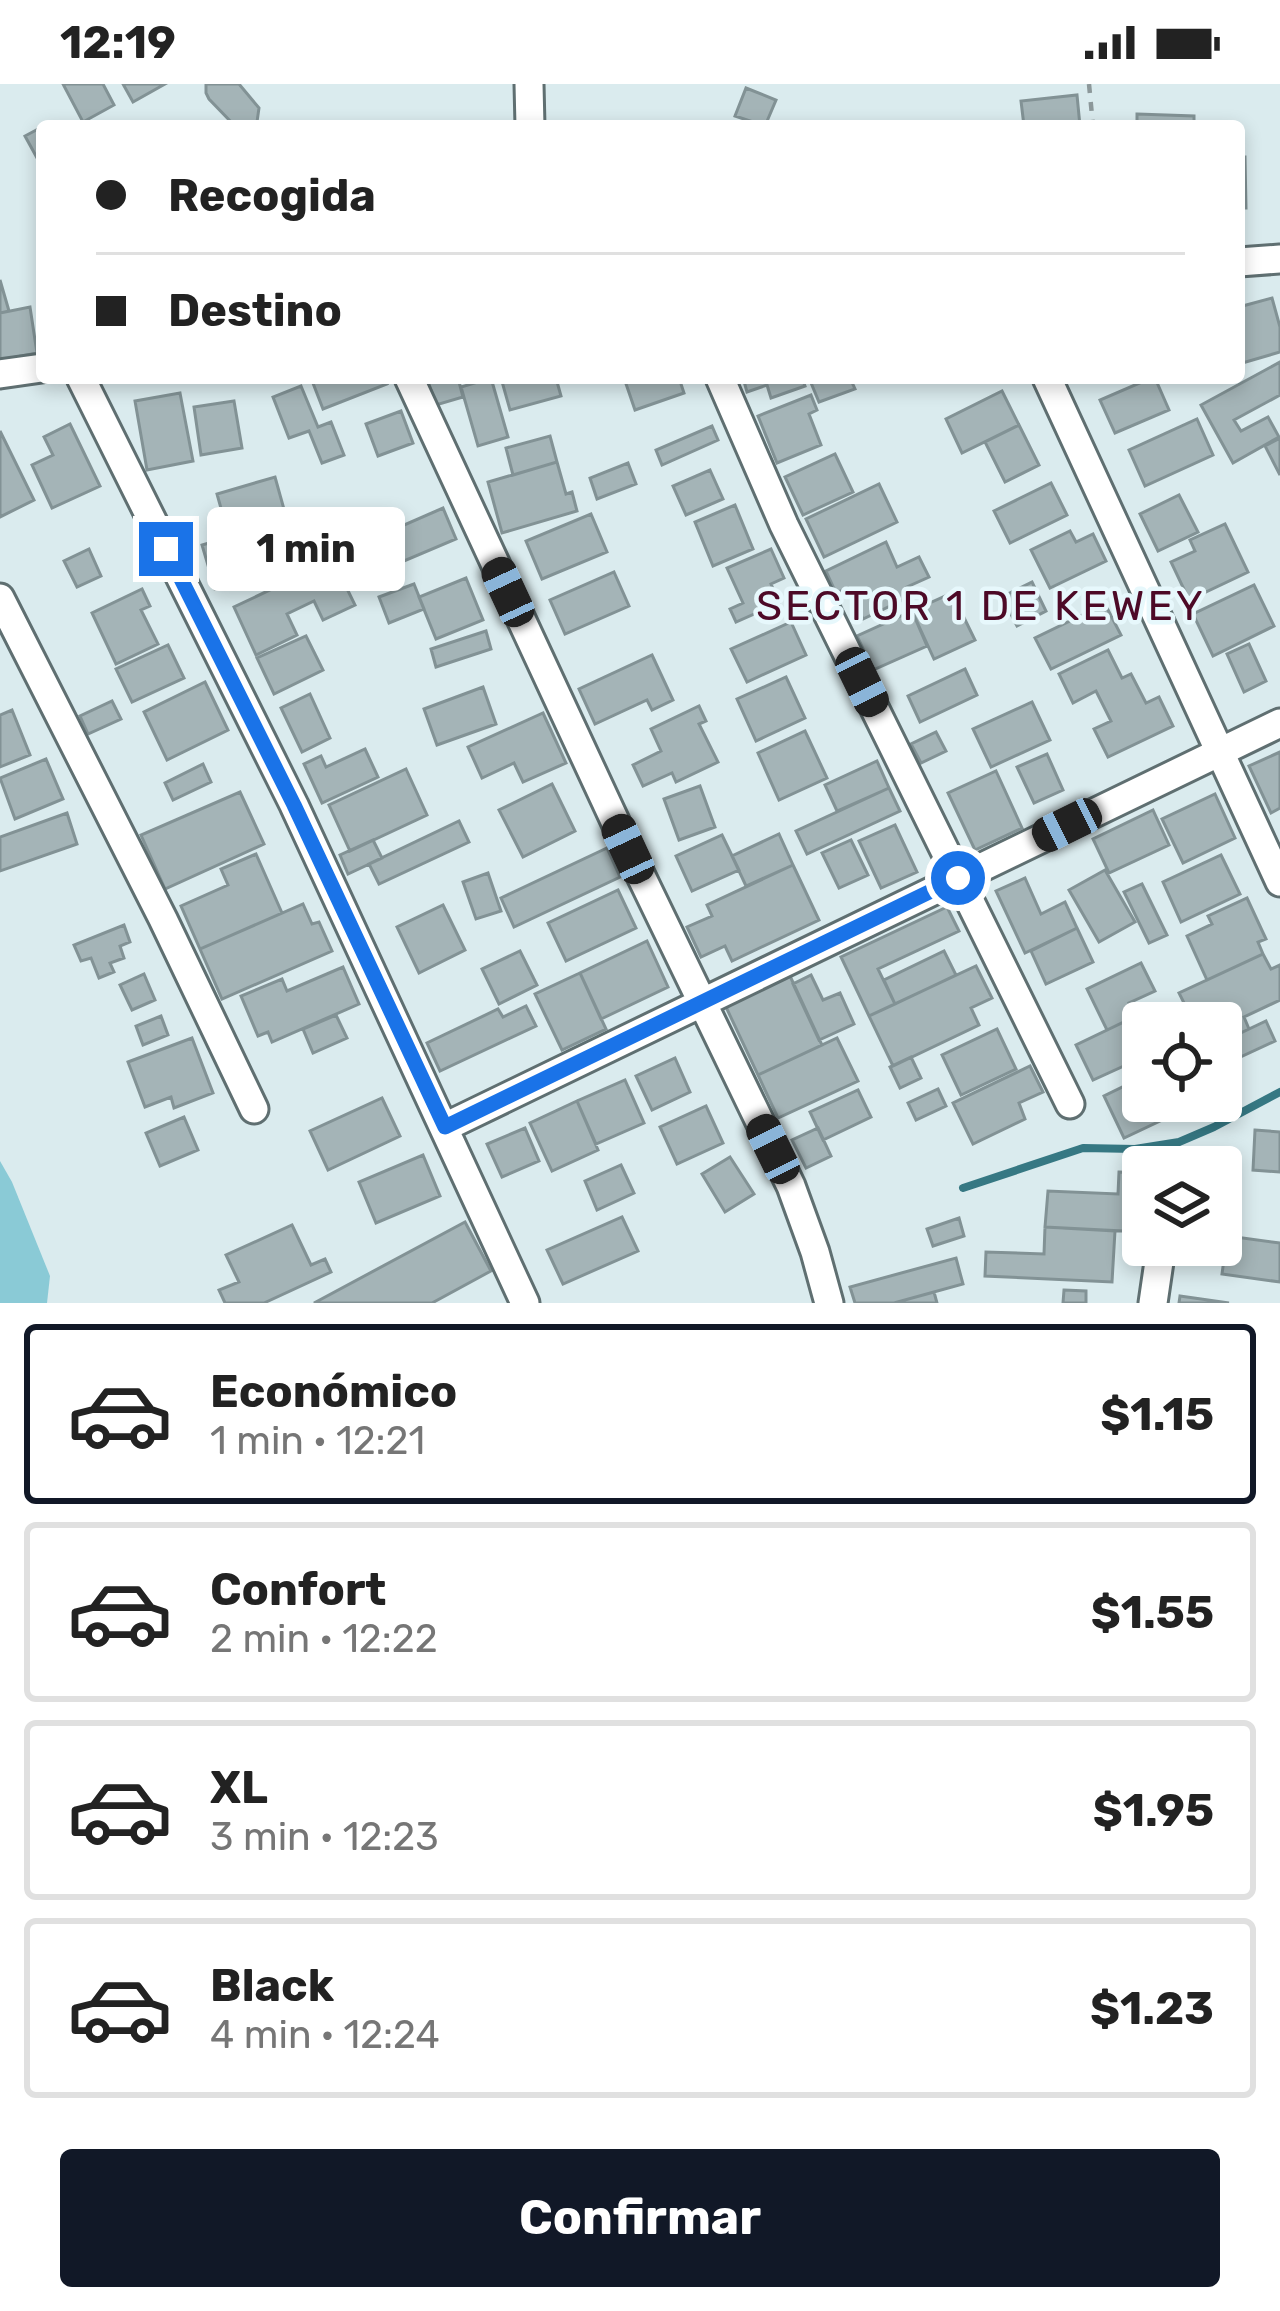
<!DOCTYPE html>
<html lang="es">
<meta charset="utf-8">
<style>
body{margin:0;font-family:Rubik,sans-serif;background:#f6f6f6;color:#222;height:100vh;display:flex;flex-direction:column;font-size:45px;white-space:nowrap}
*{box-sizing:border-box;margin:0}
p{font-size:39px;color:#767676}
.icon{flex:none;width:66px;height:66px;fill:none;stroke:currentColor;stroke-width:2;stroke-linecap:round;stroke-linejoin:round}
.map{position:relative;height:1219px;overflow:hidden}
.details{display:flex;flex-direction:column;background:#fff;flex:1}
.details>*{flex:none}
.top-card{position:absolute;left:36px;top:36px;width:1209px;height:264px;border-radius:12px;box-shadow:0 6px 18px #0003;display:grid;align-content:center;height:264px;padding:0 60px;background:#fff}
.tools{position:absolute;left:1122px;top:918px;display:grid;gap:24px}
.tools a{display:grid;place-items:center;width:120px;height:120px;border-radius:12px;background:#fff;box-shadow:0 6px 18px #0003;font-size:60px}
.end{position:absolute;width:54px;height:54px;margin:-27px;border:15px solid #1a73e8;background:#fff;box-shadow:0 0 0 6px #fff}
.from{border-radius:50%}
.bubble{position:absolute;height:84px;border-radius:12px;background:#fff;box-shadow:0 6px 18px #0003;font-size:39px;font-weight:700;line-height:84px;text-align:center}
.car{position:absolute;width:36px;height:72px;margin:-36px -18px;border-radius:15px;box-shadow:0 0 9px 3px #0007;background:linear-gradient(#222 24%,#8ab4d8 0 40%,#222 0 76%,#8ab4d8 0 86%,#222 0)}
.top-card b{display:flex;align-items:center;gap:42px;height:114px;font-size:45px}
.top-card b+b{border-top:3px solid #e0e0e0}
.top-card i{width:30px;height:30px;background:#222}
ul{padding:21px 0 0;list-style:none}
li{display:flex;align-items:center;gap:36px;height:180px;margin:0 24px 18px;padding:0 36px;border:6px solid #e0e0e0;border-radius:12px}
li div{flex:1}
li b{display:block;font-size:45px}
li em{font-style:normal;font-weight:700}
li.on{border-color:#111827}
li>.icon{width:108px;height:108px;stroke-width:1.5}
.primary-button{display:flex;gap:24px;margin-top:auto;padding:24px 60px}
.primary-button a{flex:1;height:138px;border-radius:12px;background:#111827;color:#fff;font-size:48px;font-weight:700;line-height:138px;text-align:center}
.status{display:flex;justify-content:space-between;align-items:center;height:84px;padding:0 60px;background:#fff;direction:ltr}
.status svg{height:33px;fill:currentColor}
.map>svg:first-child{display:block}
</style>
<div class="status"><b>12:19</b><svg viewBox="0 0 49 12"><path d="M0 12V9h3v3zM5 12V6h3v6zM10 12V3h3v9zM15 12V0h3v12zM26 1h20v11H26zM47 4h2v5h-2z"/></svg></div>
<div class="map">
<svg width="1280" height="1219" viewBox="0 0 1280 1219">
<rect width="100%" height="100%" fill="#daebee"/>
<!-- green -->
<path fill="#8acad6" d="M0 1077 12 1098 50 1192 47 1219H0Z"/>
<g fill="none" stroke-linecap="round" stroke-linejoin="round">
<!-- stream -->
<path stroke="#367883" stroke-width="8" d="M963 1104 1083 1064 1135 1065 1179 1058 1214 1043 1280 1008"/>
</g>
<!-- building -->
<path fill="#a4b4b7" stroke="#829295" stroke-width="3" d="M63 0H103L114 21 83 38Z
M123 0H165L133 18Z
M206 0H239L259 24 257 38 252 42H235L209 15 206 9Z
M746 4 776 16 765 42 735 32Z
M1077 11 1080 42H1024L1021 17Z
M1137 30 1194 32V42H1137Z
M42 43V83L25 52Z
M1239 73H1245L1246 124H1239Z
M0 196 9 227 0 229Z
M1272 214 1280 243V268L1239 280V223Z
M30 223 37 269 0 276V229Z
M1280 278V311L1234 336 1241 347 1268 333 1279 353 1233 379 1201 321Z
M311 294H384L387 300 323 325Z
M427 294H458L463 313 436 321Z
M491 294 508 353 478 362 461 303Z
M501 294H556L561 312 510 326Z
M624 294H679L684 309 635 326Z
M743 294H802L805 302 771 314 767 301 747 308Z
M809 294H850L855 305 819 318Z
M1151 294H1155L1169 326 1115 349 1100 316Z
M301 302 318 343 331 338 344 371 322 379 309 347 289 354 273 313Z
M1002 307 1019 341 962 369 946 335Z
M180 309 193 377 147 386 135 317Z
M811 311 817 326 809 330 821 361 777 379 758 332Z
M234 317 242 364 201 371 194 323Z
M401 327 413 359 378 372 366 340Z
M1197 335 1213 371 1145 402 1129 366Z
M70 340 100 402 52 424 32 381 53 371 44 353Z
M1019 341 1039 381 1005 398 985 358Z
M712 342 718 356 662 381 656 366Z
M0 347 34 416 0 433Z
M550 352 557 378 513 391 506 364Z
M1280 354V391L1265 362Z
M835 370 853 408 803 431 785 393Z
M557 378 566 410 572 408 577 427 502 449 488 398Z
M628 379 636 400 597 415 590 394Z
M710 386 723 415 686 431 673 402Z
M275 393 287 436 229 453 217 410Z
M1051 399 1067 431 1010 459 994 427Z
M879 400 897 438 824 473 806 435Z
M1179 411 1198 448 1158 467 1140 430Z
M735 421 753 465 713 482 695 438Z
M443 424 456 455 378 488 365 458Z
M311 429 330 472 215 505 202 461Z
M591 430 607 468 542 495 526 457Z
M1225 440 1248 488 1189 516 1171 478 1195 467 1190 456Z
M1070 447 1076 458 1093 450 1106 477 1050 504 1031 466Z
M886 458 897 483 919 473 929 493 907 503 911 512 863 535 848 504 836 509 826 487Z
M89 465 101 492 77 503 64 477Z
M771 465 784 494 771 500 779 519 736 538 730 525 743 519 727 484Z
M333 476 355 521 323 536 314 517 287 530 297 551 256 571 234 523Z
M614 488 629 522 565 550 550 516Z
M466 494 483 536 436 555 419 513Z
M1032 498 1046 527 1017 542 1002 513Z
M414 500 424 525 389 539 379 513Z
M1254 501 1274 542 1213 572 1193 530Z
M142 505 150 522 141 526 158 560 116 580 92 529Z
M952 509 975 556 934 575 912 527Z
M1105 520 1121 551 1051 585 1035 554Z
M912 527 927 562 873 586 857 552Z
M791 538 806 571 747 598 731 565Z
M486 547 491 565 436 583 431 565Z
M306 552 323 586 274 610 257 574Z
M1249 560 1266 597 1244 608 1227 570Z
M168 561 184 594 132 618 116 585Z
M1108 566 1122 594 1131 590 1146 619 1159 613 1173 642 1108 673 1094 645 1111 637 1096 607 1073 619 1059 590Z
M652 571 673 616 652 626 647 616 595 640 579 605Z
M965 585 977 611 920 638 908 612Z
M786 593 805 634 756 657 737 615Z
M205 598 228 646 167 676 144 628Z
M483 603 496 640 437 661 424 625Z
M310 610 330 654 302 668 281 624Z
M112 617 121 635 88 650 80 632Z
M1032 618 1050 656 991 683 973 645Z
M699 622 706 637 699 640 718 678 676 698 672 689 643 702 633 681 661 667 651 645Z
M12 626 30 671 0 683V631Z
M543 629 566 679 523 698 514 679 482 694 468 663Z
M805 647 827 694 779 716 758 669Z
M936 648 946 667 921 679 911 660Z
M365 665 378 693 322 719 304 680 321 672 326 683Z
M1280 668V724L1271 729 1249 682Z
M1047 670 1063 706 1034 719 1017 683Z
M46 675 63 715 15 735 0 694Z
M877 677 889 704 837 727 825 701Z
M203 680 211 698 173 716 165 699Z
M406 685 427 731 350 767 329 721Z
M996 687 1022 744 975 766 948 709Z
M552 700 575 747 523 773 499 726Z
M700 702 715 743 679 756 664 715Z
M889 704 900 727 807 770 796 747Z
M240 708 264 760 165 805 141 751Z
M1215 710 1235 754 1183 779 1162 735Z
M1153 726 1169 761 1109 789 1093 755Z
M67 729 77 760 0 787V753Z
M459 737 469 758 379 800 369 780Z
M895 741 917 788 881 804 859 757Z
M779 750 793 781 746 802 732 772Z
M722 751 739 786 692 807 676 772Z
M373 756 382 774 348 790 340 771Z
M851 756 868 791 839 804 822 769Z
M607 764 620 793 514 843 501 814Z
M256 770 282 829 200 865 181 822 228 801 221 785Z
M1221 771 1240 810 1181 838 1163 798Z
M793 781 819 836 732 877 725 862 701 873 687 843 712 832 707 821Z
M1105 786 1135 838 1099 858 1069 806Z
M488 789 501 827 476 835 463 798Z
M1025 794 1041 830 1065 818 1077 844 1025 869 996 807Z
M1142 800 1167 851 1149 859 1124 808Z
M618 806 636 844 566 877 548 839Z
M1247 814 1266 855 1258 858 1263 870 1207 896 1187 852 1212 840 1208 832Z
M303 820 312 840 319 838 332 867 222 915 200 865Z
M443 821 465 866 419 889 397 843Z
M947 823 959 847 878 885 895 920 869 932 841 873Z
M124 841 130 858 120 862 124 874 110 879 114 888 99 894 91 874 81 877 74 861Z
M1077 844 1093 878 1046 900 1031 867Z
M647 857 668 903 601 935 580 889Z
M520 867 537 901 499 920 482 885Z
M944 867 956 891 895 920 884 896Z
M1263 870 1271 885 1280 881V916L1244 933 1249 945 1221 958V939H1194L1179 909Z
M1141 879 1155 907 1129 919 1136 932 1107 946 1087 905Z
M976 882 992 914 971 924 979 941 893 982 869 932Z
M343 883 359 920 272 958 268 948 258 952 241 912 282 895 287 907Z
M580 889 606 945 562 966 535 910Z
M144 890 155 916 132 926 120 901Z
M811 891 823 916 840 909 854 940 819 956 793 900Z
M790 892 822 961 758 991 726 923Z
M526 922 536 942 440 987 427 959 498 925 503 933Z
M1155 923 1163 939H1143V987L1129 993 1124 982 1093 996 1076 961Z
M336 931 347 954 313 969 303 945Z
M161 932 168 951 143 961 136 942Z
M1266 937 1275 957 1236 975 1226 956Z
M997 945 1016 985 961 1011 942 971Z
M192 954 213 1009 174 1024 171 1013 145 1023 128 978Z
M837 954 858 997 778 1034 758 991Z
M911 973 921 994 900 1004 890 983Z
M675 974 690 1008 652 1026 636 992Z
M1030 982 1043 1008 1019 1019 1025 1035 973 1060 953 1019Z
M1221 990 1233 1015 1216 1024 1213 1017H1221Z
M1143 993V1017H1160L1163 1023 1157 1026 1162 1036 1124 1054 1104 1012Z
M625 996 644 1039 596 1060 577 1017Z
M938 1005 946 1022 916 1036 908 1019Z
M858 1006 871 1033 823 1056 810 1028Z
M382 1014 400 1052 328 1086 310 1047Z
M577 1017 598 1066 552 1087 530 1039Z
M706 1022 723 1059 677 1080 660 1043Z
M184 1033 198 1066 160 1082 146 1049Z
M525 1044 539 1077 502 1093 487 1060Z
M818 1044 831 1072 806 1084 792 1056Z
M1255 1046 1280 1048V1088L1253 1086Z
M423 1071 440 1112 376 1139 359 1098Z
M730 1073 754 1110 725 1128 702 1090Z
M621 1081 634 1109 597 1126 585 1097Z
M1119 1088 1143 1089V1148L1045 1143 1048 1107 1118 1110Z
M1221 1091H1238V1120H1221Z
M622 1133 638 1167 563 1200 547 1166Z
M959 1134 964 1152 933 1162 927 1145Z
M1221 1137 1230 1138 1228 1152 1280 1159V1198L1222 1190 1225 1168 1198 1164 1199 1161H1221Z
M465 1138 491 1187 432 1219H314Z
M292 1141 311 1181 325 1175 331 1188 264 1219H225L219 1206 239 1198 226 1171Z
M1045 1143 1115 1147 1112 1198 985 1192 986 1168 1044 1170Z
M956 1174 963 1200 894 1219H855L850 1203Z
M1064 1206 1086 1207V1219H1063Z
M934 1208 937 1219H894Z
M1180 1212 1229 1219H1179Z"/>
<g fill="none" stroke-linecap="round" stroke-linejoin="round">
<defs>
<path id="minor" d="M529 0 530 42
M1239 178 1280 175
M0 290 42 284
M81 294 294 721 525 1219
M409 294 628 765 791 1102 815 1168 829 1219
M720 294 784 441 1070 1020
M1047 294 1280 798
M0 514 163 835 254 1025
M445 1043 1280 639
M1153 1219 1161 1164"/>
</defs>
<!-- minor casing -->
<use href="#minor" stroke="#5f6f71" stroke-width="33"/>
<!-- path -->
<path stroke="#8c989a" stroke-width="4.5" stroke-dasharray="9 9" stroke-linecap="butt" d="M1089 0 1093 42"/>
<!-- minor -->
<use href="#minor" stroke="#fff" stroke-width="27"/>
</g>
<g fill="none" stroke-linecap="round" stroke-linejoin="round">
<!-- route -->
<path stroke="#1a73e8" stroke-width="15" d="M166 465 294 721 445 1043 958 794"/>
</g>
<g text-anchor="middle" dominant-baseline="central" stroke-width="9" stroke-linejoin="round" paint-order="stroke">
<!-- quarter labels -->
<g font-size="42" letter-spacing="3" fill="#4d0a27" stroke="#e7f8fc">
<text x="981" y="522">SECTOR 1 DE KEWEY</text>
</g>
</g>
</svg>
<div class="tools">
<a><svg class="icon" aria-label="locate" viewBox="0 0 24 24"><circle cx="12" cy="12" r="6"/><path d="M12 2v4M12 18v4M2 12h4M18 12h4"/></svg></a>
<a><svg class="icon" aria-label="layers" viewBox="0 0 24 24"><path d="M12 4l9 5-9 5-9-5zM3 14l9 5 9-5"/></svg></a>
</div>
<i class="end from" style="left:958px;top:794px"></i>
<i class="end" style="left:166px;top:465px"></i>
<div class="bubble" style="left:207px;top:423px;width:198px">1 min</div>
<i class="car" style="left:508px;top:508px;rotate:335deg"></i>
<i class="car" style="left:862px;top:598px;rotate:154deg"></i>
<i class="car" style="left:1067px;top:741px;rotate:244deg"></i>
<i class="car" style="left:628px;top:765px;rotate:335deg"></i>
<i class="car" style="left:773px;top:1065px;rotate:334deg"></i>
<div class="top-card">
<b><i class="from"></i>Recogida</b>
<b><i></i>Destino</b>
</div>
</div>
<section class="details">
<ul>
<li class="on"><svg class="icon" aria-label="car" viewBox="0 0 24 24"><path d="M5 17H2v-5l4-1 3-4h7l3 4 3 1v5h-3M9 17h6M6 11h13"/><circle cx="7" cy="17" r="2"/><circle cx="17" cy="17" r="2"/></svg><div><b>Económico</b><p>1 min · 12:21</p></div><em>$1.15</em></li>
<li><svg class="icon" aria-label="car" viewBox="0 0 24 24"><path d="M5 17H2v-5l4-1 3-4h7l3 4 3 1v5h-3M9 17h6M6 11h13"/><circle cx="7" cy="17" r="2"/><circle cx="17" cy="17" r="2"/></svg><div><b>Confort</b><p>2 min · 12:22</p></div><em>$1.55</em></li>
<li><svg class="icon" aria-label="car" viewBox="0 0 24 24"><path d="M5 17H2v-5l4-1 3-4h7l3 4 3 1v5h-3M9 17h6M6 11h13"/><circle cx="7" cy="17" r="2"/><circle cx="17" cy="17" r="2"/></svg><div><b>XL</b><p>3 min · 12:23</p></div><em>$1.95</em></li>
<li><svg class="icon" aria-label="car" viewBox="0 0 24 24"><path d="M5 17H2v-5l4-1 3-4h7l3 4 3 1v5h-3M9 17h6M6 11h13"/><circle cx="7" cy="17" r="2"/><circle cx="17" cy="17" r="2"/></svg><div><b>Black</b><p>4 min · 12:24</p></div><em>$1.23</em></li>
</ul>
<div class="primary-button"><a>Confirmar</a></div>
</section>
